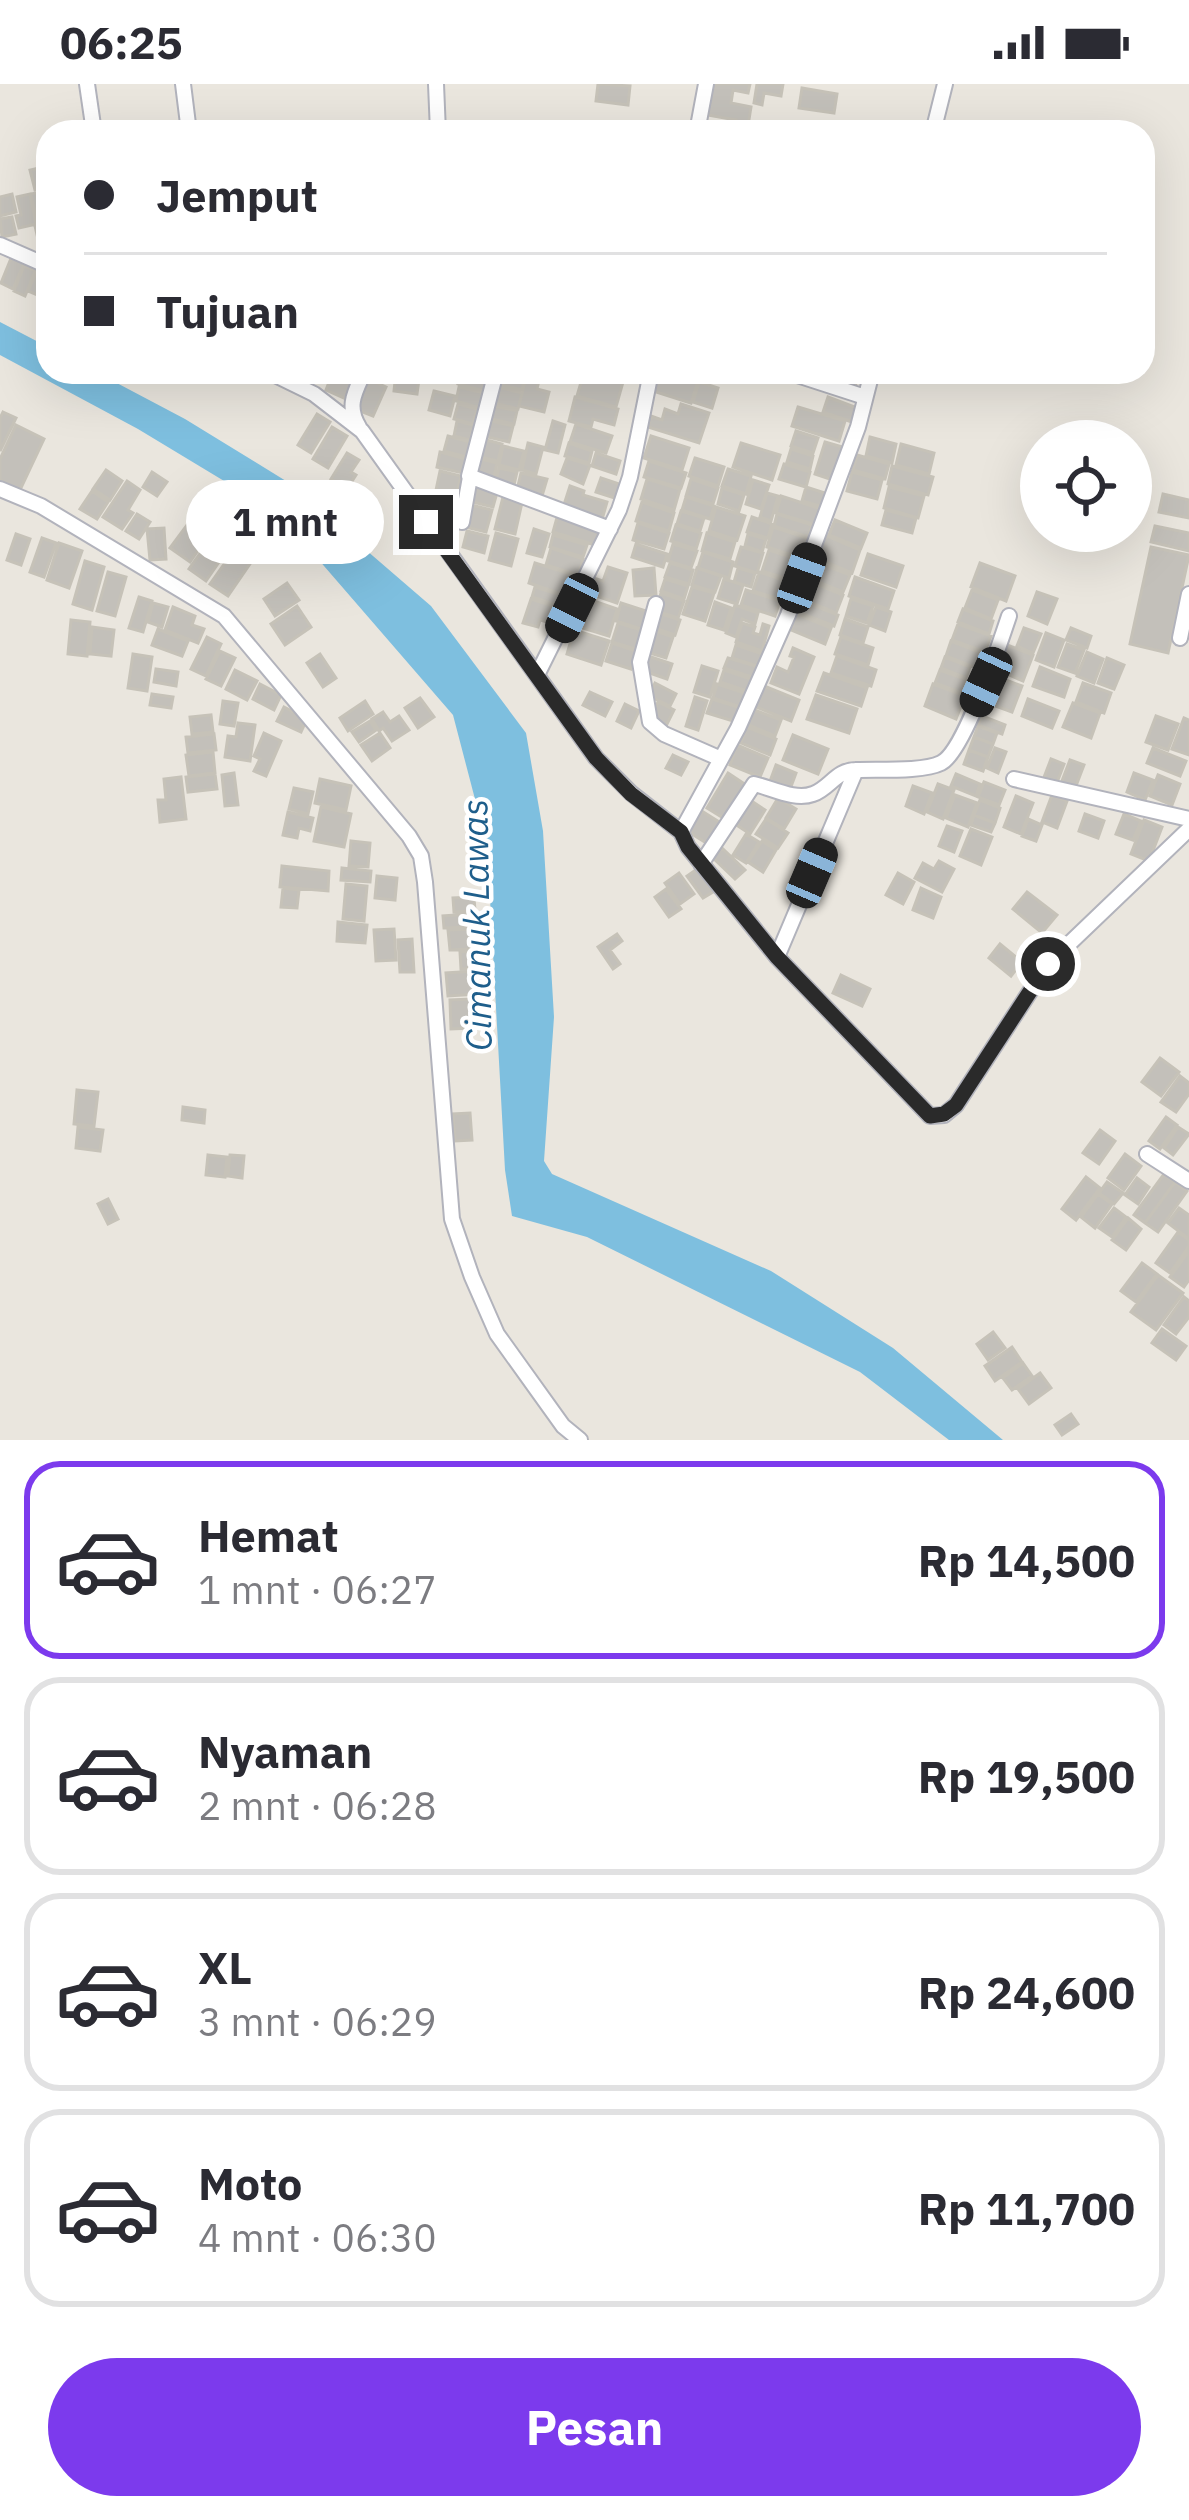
<!DOCTYPE html>
<html lang="id">
<meta charset="utf-8">
<style>
body{margin:0;font-family:"IBM Plex Sans",sans-serif;background:#f2f2f3;color:#2b2b33;height:100vh;display:flex;flex-direction:column;font-size:45px;white-space:nowrap}
*{box-sizing:border-box;margin:0}
p{font-size:39px;color:#7c7c81}
.icon{flex:none;width:66px;height:66px;fill:none;stroke:currentColor;stroke-width:2;stroke-linecap:round;stroke-linejoin:round}
.map{position:relative;height:1356px;overflow:hidden}
.drawer{display:flex;flex-direction:column;background:#fff;flex:1}
.drawer>*{flex:none}
.hud{position:absolute;left:36px;top:36px;width:1119px;height:264px;border-radius:36px;box-shadow:0 12px 48px #0002;display:grid;align-content:center;height:264px;padding:0 48px;background:#fff}
.tools{position:absolute;left:1020px;top:336px;display:grid;gap:24px}
.tools a{display:grid;place-items:center;width:132px;height:132px;border-radius:50%;background:#fff;box-shadow:0 12px 48px #0002;font-size:60px}
.end{position:absolute;width:54px;height:54px;margin:-27px;border:15px solid #2a2a2a;background:#fff;box-shadow:0 0 0 6px #fff}
.from{border-radius:50%}
.bubble{position:absolute;height:84px;border-radius:42px;background:#fff;box-shadow:0 12px 48px #0002;font-size:39px;font-weight:700;line-height:84px;text-align:center}
.car{position:absolute;width:36px;height:72px;margin:-36px -18px;border-radius:15px;box-shadow:0 0 9px 3px #0007;background:linear-gradient(#222 24%,#8ab4d8 0 40%,#222 0 76%,#8ab4d8 0 86%,#222 0)}
.hud b{display:flex;align-items:center;gap:42px;height:114px;font-size:45px}
.hud b+b{border-top:3px solid #e1e1e2}
.hud i{width:30px;height:30px;background:#2b2b33}
ul{padding:21px 0 0;list-style:none}
li{display:flex;align-items:center;gap:36px;height:198px;margin:0 24px 18px;padding:0 24px;border:6px solid #e1e1e2;border-radius:36px}
li div{flex:1}
li b{display:block;font-size:45px}
li em{font-style:normal;font-weight:700}
li.active{border-color:#7c3aed}
li>.icon{width:108px;height:108px;stroke-width:1.5}
.button{display:flex;gap:24px;margin-top:auto;padding:24px 48px}
.button a{flex:1;height:138px;border-radius:72px;background:#7c3aed;color:#fff;font-size:48px;font-weight:700;line-height:138px;text-align:center}
.status{display:flex;justify-content:space-between;align-items:center;height:84px;padding:0 60px;background:#fff;direction:ltr}
.status svg{height:33px;fill:currentColor}
.map>svg:first-child{display:block}
</style>
<div class="status"><b>06:25</b><svg viewBox="0 0 49 12"><path d="M0 12V9h3v3zM5 12V6h3v6zM10 12V3h3v9zM15 12V0h3v12zM26 1h20v11H26zM47 4h2v5h-2z"/></svg></div>
<div class="map">
<svg width="1189" height="1356" viewBox="0 0 1189 1356">
<rect width="100%" height="100%" fill="#eae6de"/>
<!-- water -->
<path fill="#7ebfdf" d="M0 238 48 263V288H96L185 335 286 397 431 522 526 649 543 747 554 933 544 1077 552 1090 771 1187 893 1264 1003 1356H949L860 1288 587 1153 512 1132 505 1086 487 761 453 631 279 430 138 345 0 271Z"/>
<!-- building -->
<path fill="#c3c0ba" stroke="#c6c2b8" stroke-width="3" d="M598 0 630 2 628 21 596 17Z
M714 0H750L748 9 733 6 731 19 751 23 747 48H734L736 36 708 31Z
M757 0H783L781 12 764 9 762 21 754 19Z
M802 4 837 10 834 29 799 24Z
M47 82 48 103 35 106 30 86Z
M48 107V136L37 138 31 110Z
M12 110 16 128 0 132V113Z
M30 110 36 140 19 144 16 132 21 131 17 113Z
M12 133 16 150 2 153 0 135Z
M48 139V162L40 164 35 142Z
M12 172 25 177 13 205 1 199Z
M24 182 35 187 25 212 14 207Z
M37 187 48 192 42 213 28 207Z
M333 288H357L346 315 326 306Z
M396 288H420L417 310 394 307Z
M461 288 487 292 484 307 458 300Z
M500 288H526L522 306 497 300Z
M584 288 623 298 616 323 577 312Z
M656 288H668L698 297 691 319 650 306Z
M832 288H860L854 305 829 296Z
M527 289 540 292 537 305 549 308 544 328 519 322Z
M368 295 386 303 373 332 355 325Z
M699 298 718 304 712 324 693 318Z
M494 302 522 309 518 325 491 318Z
M459 303 484 309 480 324 456 317Z
M434 307 455 312 450 332 429 326Z
M575 313 618 325 614 341 593 335 591 343 569 337Z
M828 313 857 324 852 338 823 328Z
M458 320 477 325 473 340 454 335Z
M681 320 709 329 699 359 648 343 651 332 662 336 665 325 678 330Z
M490 321 517 327 514 340 487 334Z
M798 323 845 337 839 357 792 342Z
M3 328 16 334 0 367V334Z
M317 330 330 338 311 369 298 361Z
M487 336 513 342 509 358 483 352Z
M457 337 474 341 470 356 454 352Z
M553 337 565 341 558 369 545 366Z
M576 340 612 352 606 369 570 358Z
M16 341 44 355 20 406 0 396V375Z
M332 343 347 352 328 384 313 375Z
M796 347 818 354 813 369 791 362Z
M448 352 470 358 466 373 444 367Z
M651 352 689 364 682 386 644 374Z
M870 353 896 360 892 379 866 372Z
M479 354 502 360 498 377 475 372Z
M825 358 846 364 836 397 815 390Z
M528 359 543 363 536 390 522 386Z
M569 359 592 367 589 379 565 372Z
M741 359 780 371 772 396 733 383Z
M901 360 934 369 929 390 896 381Z
M503 362 524 367 519 386 499 381Z
M791 365 813 372 810 385 787 378Z
M440 368 466 375 463 389 437 383Z
M347 369 359 376 351 388 356 391 347 405 331 395Z
M596 369 620 377 616 390 592 382Z
M857 371 889 380 885 395 853 386Z
M474 373 497 379 493 397 470 392Z
M567 374 590 381 583 400 561 390Z
M695 374 724 383 718 402 689 392Z
M649 377 686 389 681 404 644 393Z
M784 380 810 388 806 403 779 395Z
M892 382 933 393 928 411 888 400Z
M499 384 517 388 513 405 495 401Z
M728 385 751 392 746 410 722 402Z
M106 386 122 397 110 416 93 405Z
M440 387 461 392 455 416 435 411Z
M152 388 167 398 157 412 143 403Z
M852 388 882 396 877 415 847 407Z
M521 389 547 395 542 412 517 406Z
M601 394 622 401 618 415 596 408Z
M647 395 680 405 674 426 641 415Z
M691 395 718 404 713 420 686 412Z
M753 396 769 401 761 425 746 420Z
M127 397 140 406 128 426 133 429 122 445 103 433Z
M472 398 498 405 493 423 468 417Z
M570 402 584 407 583 411 607 418 601 439 562 427Z
M806 403 831 411 827 424 802 417Z
M889 403 924 412 918 434 884 424Z
M722 404 744 411 739 427 718 420Z
M92 407 108 418 97 435 80 425Z
M504 409 523 414 515 450 495 445Z
M767 409 778 412 771 437 760 433Z
M1163 410 1189 416V434L1159 428Z
M781 412 821 425 816 441 776 429Z
M686 413 714 422 710 435 682 426Z
M437 414 455 418 449 442 431 438Z
M642 418 674 429 669 447 636 437Z
M471 421 492 426 486 448 465 443Z
M716 423 745 432 737 456 709 447Z
M886 426 916 434 912 449 882 441Z
M681 427 704 434 700 447 677 440Z
M137 430 150 438 139 455 126 447Z
M558 430 600 443 595 461 553 448Z
M777 430 812 441 808 453 774 442Z
M752 433 772 440 768 454 747 448Z
M835 436 867 449 861 464 829 451Z
M638 439 669 449 664 465 633 456Z
M187 441 206 455 190 478 170 464Z
M676 441 701 449 696 465 671 457Z
M1155 442 1189 449V467L1151 458Z
M773 443 813 456 807 476 767 463Z
M164 444 166 475 150 476 147 445Z
M534 445 549 450 542 473 527 469Z
M216 447 232 459 206 497 189 485Z
M467 447 488 452 484 469 463 463Z
M496 449 518 455 511 482 489 476Z
M707 449 735 458 730 475 702 467Z
M16 450 30 455 21 481 7 476Z
M748 450 766 455 762 468 745 462Z
M553 451 587 461 583 473 550 463Z
M825 451 860 466 852 489 816 474Z
M42 454 56 459 44 493 30 488Z
M59 459 82 467 69 504 47 496Z
M239 459 256 471 228 512 210 500Z
M636 460 667 470 663 483 632 473Z
M673 460 697 467 691 484 668 477Z
M741 463 763 469 757 489 735 482Z
M1151 463 1189 471 1168 569 1130 560Z
M551 464 583 475 578 491 546 481Z
M769 466 794 474 788 495 762 487Z
M703 468 733 478 729 494 698 484Z
M868 470 903 482 896 503 861 491Z
M85 477 104 483 92 526 73 520Z
M817 478 850 491 843 508 811 495Z
M535 479 577 492 570 513 529 499Z
M670 479 693 486 689 500 665 493Z
M980 479 1015 492 1006 517 971 503Z
M608 483 627 489 617 519 599 513 600 507 587 503 590 493 603 497Z
M654 484 656 511 635 512 633 486Z
M697 484 721 492 715 508 692 501Z
M738 484 755 489 751 503 734 498Z
M108 488 126 493 115 532 97 527Z
M759 488 789 498 783 516 753 507Z
M855 493 894 507 888 525 849 512Z
M665 495 688 502 684 515 661 507Z
M724 495 743 501 737 520 718 514Z
M804 495 843 511 836 529 797 513Z
M287 499 299 516 275 532 264 515Z
M535 503 561 511 557 521 532 513Z
M692 503 714 509 705 537 683 530Z
M746 506 780 517 775 532 741 521Z
M972 506 998 516 991 535 965 524Z
M1037 508 1057 515 1047 540 1028 532Z
M661 509 684 517 678 534 656 527Z
M139 513 152 517 143 548 129 544Z
M582 513 617 525 609 552 573 541Z
M531 515 563 525 558 541 540 536 538 543 523 539Z
M851 515 873 522 867 539 846 532Z
M800 516 838 531 834 542 795 527Z
M715 518 731 524 724 546 708 541Z
M153 519 168 523 162 543 148 538Z
M621 519 649 528 644 546 616 537Z
M735 521 758 529 755 540 742 535 736 553 726 549Z
M297 522 311 543 285 561 271 540Z
M173 523 195 532 192 541 204 545 198 559 165 546Z
M876 523 891 528 885 547 869 541Z
M963 525 993 537 989 550 958 538Z
M656 528 680 536 675 551 651 543Z
M797 530 831 544 825 560 791 546Z
M845 535 868 543 863 559 840 551Z
M71 536 90 538 87 572 68 570Z
M618 539 645 547 639 566 612 558Z
M742 539 755 543 753 549 760 551 763 540 769 542 762 567 736 558Z
M958 540 991 552 985 568 952 556Z
M92 543 114 546 111 572 90 570Z
M1024 544 1041 550 1033 569 1017 562Z
M1071 544 1091 552 1087 564 1066 556Z
M158 545 188 557 182 572 152 561Z
M650 545 673 553 666 574 643 567Z
M574 546 609 557 601 581 567 570Z
M1046 549 1064 556 1054 583 1036 576Z
M207 553 221 560 206 592 191 585Z
M841 553 873 564 868 581 835 570Z
M951 557 984 570 979 585 946 572Z
M612 559 636 567 631 585 606 577Z
M1002 559 1033 571 1023 597 1009 591 1014 579 997 573Z
M1067 560 1084 566 1075 589 1058 583Z
M736 561 763 570 760 583 732 574Z
M793 564 814 573 799 610 771 599 777 583 788 588 794 573 790 572Z
M220 567 235 574 221 602 206 595Z
M1087 568 1103 575 1094 599 1077 592Z
M133 570 152 573 147 607 128 604Z
M320 570 336 594 323 603 307 579Z
M648 572 672 580 667 595 644 587Z
M837 572 876 586 871 602 831 589Z
M945 573 970 583 966 594 941 584Z
M728 574 762 584 758 595 724 584Z
M1107 574 1124 581 1114 605 1098 599Z
M702 582 718 587 710 613 694 608Z
M1040 583 1070 595 1064 613 1033 602Z
M156 585 178 588 176 602 154 598Z
M235 586 257 597 247 616 226 605Z
M724 586 754 596 750 608 720 598Z
M940 586 967 596 962 609 935 599Z
M824 589 867 604 861 622 817 607Z
M1003 595 1022 602 1012 628 993 621Z
M655 599 676 610 670 622 649 612Z
M1083 599 1111 609 1104 629 1076 618Z
M260 600 281 611 274 626 253 615Z
M717 600 748 610 743 624 713 614Z
M933 600 965 612 956 635 925 622Z
M764 602 799 616 791 637 756 623Z
M590 608 612 618 605 632 583 621Z
M152 610 173 613 171 624 150 621Z
M816 611 857 625 849 649 807 635Z
M695 613 707 617 698 646 686 642Z
M420 614 434 633 418 644 405 624Z
M712 615 744 625 740 639 707 629Z
M1028 615 1059 627 1052 644 1022 632Z
M223 617 238 619 234 642 220 640Z
M365 617 373 630 348 647 340 634Z
M658 618 674 626 666 642 650 634Z
M1073 619 1100 629 1091 654 1063 643Z
M625 620 639 627 631 644 617 637Z
M284 623 307 635 301 648 277 637Z
M752 625 781 636 775 652 746 640Z
M383 628 390 638 399 632 409 646 392 657 383 644 379 647 372 635Z
M211 631 213 648 192 650 190 633Z
M982 632 1005 641 1002 650 978 641Z
M1156 632 1178 640 1168 666 1146 658Z
M1184 634 1189 636V671L1172 665Z
M370 637 376 646 359 658 352 648Z
M238 639 255 641 250 677 225 673 228 652 236 653Z
M978 642 997 649 993 660 974 653Z
M747 643 776 655 770 671 741 659Z
M264 649 281 657 266 692 254 687 260 675 254 672Z
M380 649 390 664 372 677 361 661Z
M214 650 216 666 188 669 186 653Z
M793 651 828 665 818 690 783 676Z
M974 653 993 660 988 673 969 666Z
M737 661 768 674 760 693 730 681Z
M995 664 1006 668 998 689 987 684Z
M1153 664 1186 677 1180 692 1147 679Z
M969 666 988 673 983 687 964 680Z
M213 668 215 689 189 692 186 671Z
M673 671 688 678 681 691 666 684Z
M1051 675 1064 680 1056 701 1043 696Z
M1070 676 1084 681 1074 707 1060 702Z
M776 681 796 689 789 708 769 700Z
M234 689 238 721 225 722 222 691Z
M728 689 749 703 728 737 707 724Z
M1134 689 1153 696 1145 716 1127 708Z
M215 690 217 705 188 708 186 693Z
M956 690 980 700 976 712 951 702Z
M1158 691 1180 700 1172 721 1150 712Z
M181 693 186 735 160 738 158 716H166L164 695Z
M320 695 351 702 346 726 315 719Z
M984 698 1005 706 999 721 978 713Z
M938 700 954 706 943 735 927 728Z
M913 702 932 709 924 730 906 722Z
M294 704 313 708 308 730 289 725Z
M955 711 977 719 968 743 946 734Z
M1052 711 1067 717 1057 744 1042 738Z
M1016 712 1033 719 1021 750 1004 743Z
M747 714 765 726 750 750 732 738Z
M778 714 796 725 784 745 766 734Z
M980 716 1000 724 995 739 974 731Z
M321 723 351 730 344 763 314 757Z
M697 724 724 741 711 762 684 745Z
M288 728 313 734 310 747 299 744 297 754 283 751Z
M1085 730 1104 737 1098 754 1079 747Z
M1124 730 1141 737 1133 756 1116 750Z
M974 731 995 739 991 748 971 741Z
M766 735 788 749 778 764 756 750Z
M1028 735 1042 741 1036 757 1022 752Z
M1144 736 1162 743 1149 777 1131 770Z
M947 742 962 747 954 768 939 762Z
M971 745 992 753 981 781 960 772Z
M746 750 759 758 746 779 733 771Z
M351 757 370 759 368 783 349 782Z
M762 757 776 766 763 788 748 778Z
M722 764 745 786 735 795 713 774Z
M939 777 954 785 942 808 915 794 923 779 934 785Z
M282 782 329 787 328 807 280 803Z
M342 784 371 787 370 798 341 796Z
M697 785 713 808 703 814 687 792Z
M679 789 694 810 680 820 665 799Z
M898 789 914 798 903 820 886 811Z
M377 792 397 794 395 816 375 814Z
M346 800 367 802 364 837 343 835Z
M283 804 299 806 297 824 281 823Z
M921 804 941 813 933 834 913 826Z
M666 805 681 825 669 833 655 813Z
M1027 808 1057 831 1042 849 1013 825Z
M474 813 475 827 454 828 453 814Z
M470 830 471 843 444 844 443 832Z
M338 838 367 841 365 859 337 857Z
M394 845 396 876 376 877 374 846Z
M471 845 472 865 450 866 448 846Z
M617 850 622 857 610 866 620 880 613 885 598 863Z
M412 855 414 888H400L398 856Z
M1000 860 1022 878 1011 892 989 874Z
M475 867 476 884 461 885 460 868Z
M476 887 478 910 448 912 446 889Z
M841 891 870 905 862 922 833 909Z
M471 915 472 944 451 945 450 916Z
M1160 974 1179 988 1161 1012 1142 998Z
M1180 992 1189 999V1010L1176 1028 1161 1018Z
M77 1006 98 1008 94 1042 74 1040Z
M183 1023 205 1026 204 1039 182 1036Z
M470 1029 472 1056 455 1057 453 1030Z
M1166 1033 1177 1041 1160 1065 1149 1057Z
M78 1043 103 1046 100 1067 76 1064Z
M1178 1043 1189 1050 1173 1071 1164 1064Z
M1100 1046 1115 1057 1099 1080 1083 1069Z
M1125 1070 1141 1082 1124 1106 1108 1094Z
M208 1071 227 1073 225 1093 206 1091Z
M230 1071 244 1072 242 1094 228 1092Z
M1164 1090 1175 1098 1145 1139 1134 1131Z
M1086 1093 1100 1104 1076 1136 1062 1125Z
M1137 1094 1149 1103 1138 1120 1125 1111Z
M1107 1098 1123 1109 1114 1120 1099 1109Z
M1175 1098 1187 1107 1158 1148 1145 1139Z
M1098 1110 1112 1120 1095 1144 1081 1133Z
M108 1115 118 1135 108 1140 98 1120Z
M1114 1124 1126 1133 1112 1153 1099 1144Z
M1179 1124 1189 1131V1155L1168 1139Z
M1128 1134 1141 1145 1126 1166 1112 1156Z
M1178 1148 1189 1156V1162L1170 1189 1156 1179Z
M1189 1167V1196L1184 1203 1170 1193Z
M1142 1179 1157 1190 1136 1218 1121 1207Z
M1158 1191 1183 1209 1156 1246 1131 1228Z
M1184 1213 1189 1217V1233L1176 1250 1164 1241Z
M1162 1245 1186 1262 1176 1276 1152 1259Z
M993 1248 1005 1264 988 1276 977 1260Z
M1012 1263 1022 1278 995 1297 985 1282Z
M1023 1279 1032 1292 1012 1306 1003 1294Z
M1040 1289 1051 1304 1029 1320 1018 1305Z
M1071 1330 1078 1340 1062 1351 1055 1341Z"/>
<g fill="none" stroke-linecap="round" stroke-linejoin="round">
<defs>
<path id="street" d="M87 0 94 48
M183 0 189 48
M436 0 438 48
M697 48 706 0
M933 48 945 0
M0 161 48 182
M269 288 314 310 362 347 596 674 631 709 681 748
M496 288 469 392 610 445
M788 288 865 313
M872 288 858 343 788 531 738 644 681 748 688 763 777 873 930 1032 944 1031 956 1021 1048 880 1189 745
M359 343C346 322 355 308 364 288
M0 405 41 422 224 532 409 752 421 772 425 798 452 1135 472 1193 497 1250 563 1342 580 1356
M462 438 470 393
M656 520 640 578 650 638 664 650 721 675
M1180 554 1189 510
M537 591 619 426 630 393 651 288
M1014 695 1189 735
M701 780 754 700C772 704 795 717 813 710 830 704 836 686 856 686
M777 873 856 686C877 685 923 688 941 679 964 668 1000 559 1009 532
M1147 1070 1189 1097"/>
</defs>
<!-- street casing -->
<use href="#street" stroke="#b2b3bc" stroke-width="18"/>
<!-- street -->
<use href="#street" stroke="#fff" stroke-width="14"/>
</g>
<g fill="none" stroke-linecap="round" stroke-linejoin="round">
<!-- route -->
<path stroke="#2a2a2a" stroke-width="15" d="M426 438 596 674 631 710 681 748 688 763 777 873 930 1032 944 1030 956 1021 1048 880"/>
</g>
<g text-anchor="middle" dominant-baseline="central" stroke-width="9" stroke-linejoin="round" paint-order="stroke">
<!-- water labels -->
<g font-size="36" font-style="italic" fill="#1e5e8b" stroke="#fff">
<text transform="translate(476 841) rotate(-91)">Cimanuk Lawas</text>
</g>
</g>
</svg>
<div class="tools">
<a><svg class="icon" aria-label="locate" viewBox="0 0 24 24"><circle cx="12" cy="12" r="6"/><path d="M12 2v4M12 18v4M2 12h4M18 12h4"/></svg></a>
</div>
<i class="end from" style="left:1048px;top:880px"></i>
<i class="end" style="left:426px;top:438px"></i>
<div class="bubble" style="left:186px;top:396px;width:198px">1 mnt</div>
<i class="car" style="left:802px;top:494px;rotate:20deg"></i>
<i class="car" style="left:572px;top:524px;rotate:206deg"></i>
<i class="car" style="left:986px;top:598px;rotate:205deg"></i>
<i class="car" style="left:812px;top:789px;rotate:23deg"></i>
<div class="hud">
<b><i class="from"></i>Jemput</b>
<b><i></i>Tujuan</b>
</div>
</div>
<section class="drawer">
<ul>
<li class="active"><svg class="icon" aria-label="car" viewBox="0 0 24 24"><path d="M5 17H2v-5l4-1 3-4h7l3 4 3 1v5h-3M9 17h6M6 11h13"/><circle cx="7" cy="17" r="2"/><circle cx="17" cy="17" r="2"/></svg><div><b>Hemat</b><p>1 mnt · 06:27</p></div><em>Rp 14,500</em></li>
<li><svg class="icon" aria-label="car" viewBox="0 0 24 24"><path d="M5 17H2v-5l4-1 3-4h7l3 4 3 1v5h-3M9 17h6M6 11h13"/><circle cx="7" cy="17" r="2"/><circle cx="17" cy="17" r="2"/></svg><div><b>Nyaman</b><p>2 mnt · 06:28</p></div><em>Rp 19,500</em></li>
<li><svg class="icon" aria-label="car" viewBox="0 0 24 24"><path d="M5 17H2v-5l4-1 3-4h7l3 4 3 1v5h-3M9 17h6M6 11h13"/><circle cx="7" cy="17" r="2"/><circle cx="17" cy="17" r="2"/></svg><div><b>XL</b><p>3 mnt · 06:29</p></div><em>Rp 24,600</em></li>
<li><svg class="icon" aria-label="car" viewBox="0 0 24 24"><path d="M5 17H2v-5l4-1 3-4h7l3 4 3 1v5h-3M9 17h6M6 11h13"/><circle cx="7" cy="17" r="2"/><circle cx="17" cy="17" r="2"/></svg><div><b>Moto</b><p>4 mnt · 06:30</p></div><em>Rp 11,700</em></li>
</ul>
<div class="button"><a>Pesan</a></div>
</section>
